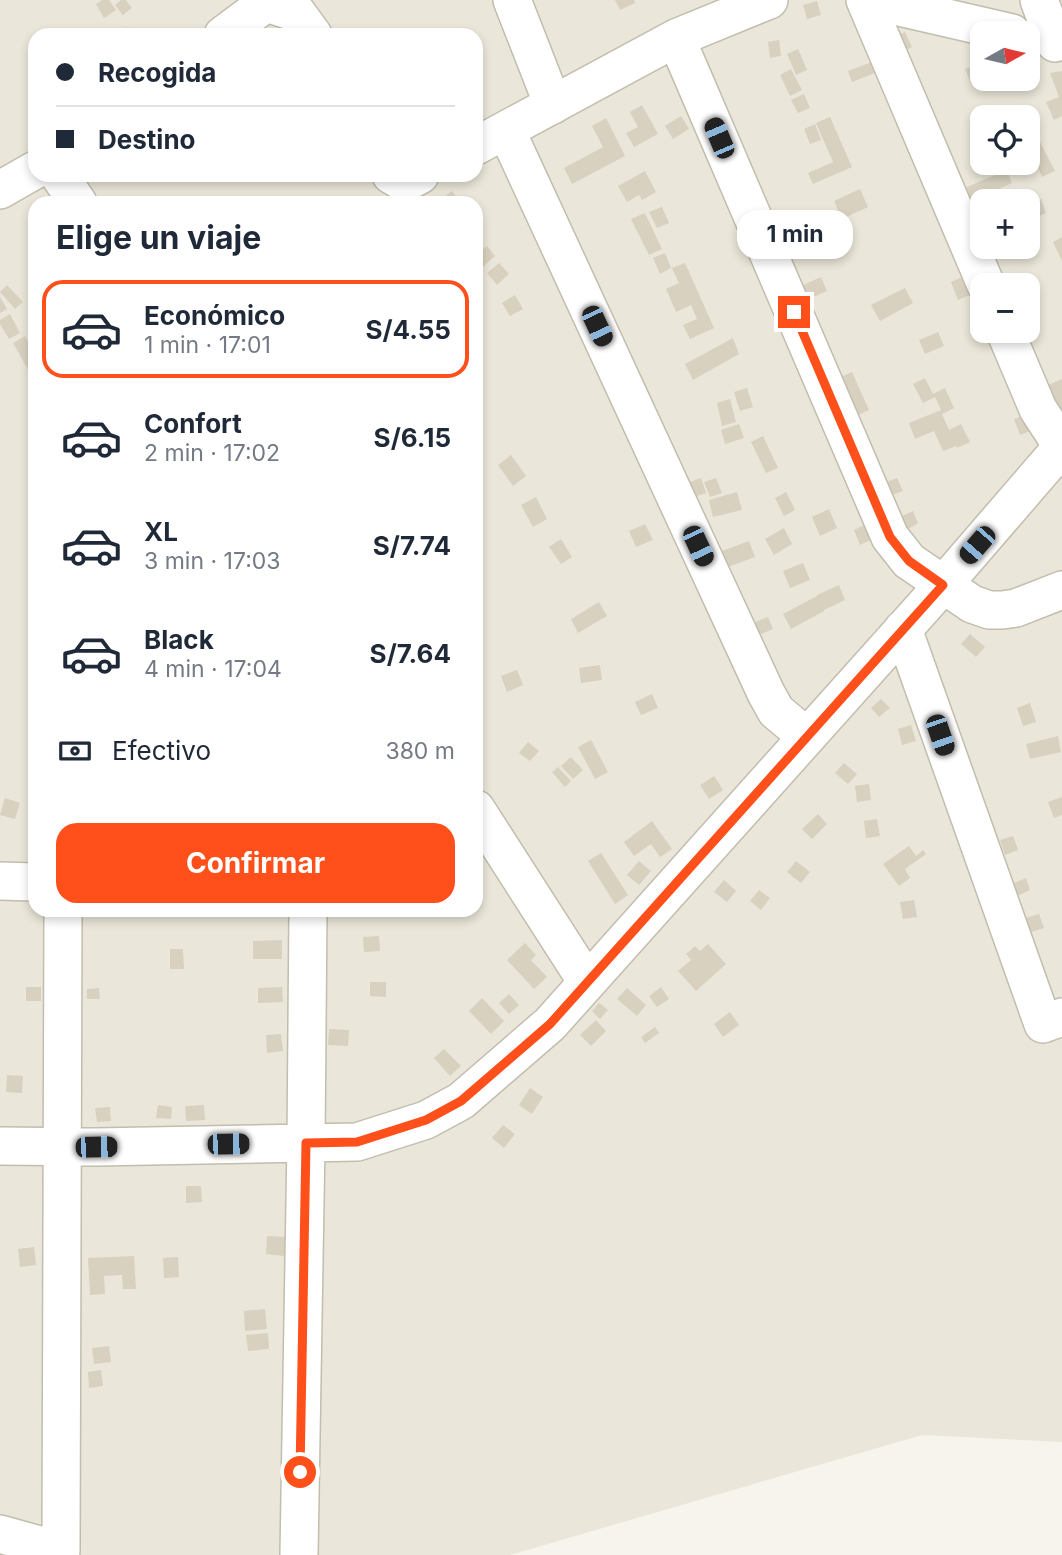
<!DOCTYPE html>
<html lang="es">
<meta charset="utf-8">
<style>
body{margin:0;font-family:Inter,sans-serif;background:#f6f6f7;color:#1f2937;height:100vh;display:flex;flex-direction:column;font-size:26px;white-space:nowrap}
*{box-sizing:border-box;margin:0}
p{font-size:23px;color:#747a83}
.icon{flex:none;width:38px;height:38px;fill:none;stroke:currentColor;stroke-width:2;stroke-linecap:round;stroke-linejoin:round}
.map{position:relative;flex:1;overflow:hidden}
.side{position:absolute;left:28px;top:196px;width:455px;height:721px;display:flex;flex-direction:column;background:#fff;border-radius:21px;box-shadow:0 4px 10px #0003}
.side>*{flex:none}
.hud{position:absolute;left:28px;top:28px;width:455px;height:154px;border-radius:21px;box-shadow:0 4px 10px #0003;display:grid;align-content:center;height:154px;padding:0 28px;background:#fff}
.needle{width:46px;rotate:82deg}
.fabs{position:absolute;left:970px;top:21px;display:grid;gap:14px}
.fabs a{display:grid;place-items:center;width:70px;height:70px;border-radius:14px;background:#fff;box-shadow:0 4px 10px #0003;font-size:35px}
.end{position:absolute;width:32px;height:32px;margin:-16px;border:9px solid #ff4f1a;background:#fff;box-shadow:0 0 0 4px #fff}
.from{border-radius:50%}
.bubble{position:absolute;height:49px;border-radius:21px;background:#fff;box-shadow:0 4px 10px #0003;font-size:23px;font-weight:700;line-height:49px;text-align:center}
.car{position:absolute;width:21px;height:42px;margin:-21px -10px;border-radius:9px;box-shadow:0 0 5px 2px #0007;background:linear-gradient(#222 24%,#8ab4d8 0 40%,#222 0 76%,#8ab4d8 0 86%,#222 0)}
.hud b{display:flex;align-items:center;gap:24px;height:66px;font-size:26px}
.hud b+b{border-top:2px solid #e0e1e3}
.hud i{width:18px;height:18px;background:#1f2937}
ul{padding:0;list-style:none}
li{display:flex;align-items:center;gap:21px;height:98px;margin:0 14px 10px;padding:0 14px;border:4px solid transparent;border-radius:21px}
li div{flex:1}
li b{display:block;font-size:26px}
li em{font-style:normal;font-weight:700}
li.selected{border-color:#ff4f1a}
li>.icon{width:63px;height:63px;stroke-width:1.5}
h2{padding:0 28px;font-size:32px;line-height:84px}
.pay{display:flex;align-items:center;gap:18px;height:77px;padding:0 28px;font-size:26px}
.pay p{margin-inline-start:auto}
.primary-button{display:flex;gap:14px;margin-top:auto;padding:14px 28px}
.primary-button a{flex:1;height:80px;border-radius:21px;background:#ff4f1a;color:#fff;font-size:28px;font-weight:700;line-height:80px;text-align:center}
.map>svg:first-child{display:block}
</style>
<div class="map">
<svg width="1062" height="1555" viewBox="0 0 1062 1555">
<rect width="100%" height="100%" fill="#f6f4ec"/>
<!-- residential -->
<path fill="#eae6d9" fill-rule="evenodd" d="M0 0H1062V1442L922 1435 510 1555H0ZM982 33H1027V79H982ZM35 35H476V175H35ZM982 117H1027V163H982ZM982 201H1027V247H982ZM35 203H476V910H35ZM982 285H1027V331H982Z"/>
<!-- building -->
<path fill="#d8d1c0" d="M102 0H109L116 10 104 18 96 4Z
M121 0H126L132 8 123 15 115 5Z
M615 0H634L635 3 620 10Z
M817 1 821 15 807 19 803 5Z
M128 27 134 35H117Z
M905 32 912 47 902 52 896 36Z
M779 40 781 56 770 58 768 42Z
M798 49 807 70 796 75 787 54Z
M872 62 875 73 852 82 848 71Z
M982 63V80L971 84 965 69Z
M791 69 802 90 790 96 780 75Z
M1062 71V116L1054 120 1046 102 1059 97 1050 73Z
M804 94 810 108 798 113 791 100Z
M642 105 658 134 634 147 626 133 638 127 630 112Z
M1011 110 1014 117H995Z
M681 116 689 129 673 139 665 126Z
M830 117 852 167 813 184 808 173 833 162 816 123Z
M606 118 625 156 572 184 564 168 603 147 592 126Z
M815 124 821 140 810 144 804 129Z
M1039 140 1055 171 1042 177 1029 146Z
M1007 170 1012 183 966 204 962 189Z
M645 171 656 192 642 200 639 195 627 202 618 186Z
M860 189 868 207 842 219 834 201Z
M452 191 461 203H440L439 201Z
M1041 199 1046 213 1027 222V206Z
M662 207 669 223 657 228 649 212Z
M645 213 662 249 649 255 631 219Z
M1062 237V261L1053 242Z
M487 246 495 256 483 267 476 260V256Z
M665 253 671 268 660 274 653 258Z
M499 263 509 274 497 285 487 273Z
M685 263 714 328 690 339 683 325 697 319 691 305 676 312 666 289 679 283 672 268Z
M966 275 974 293 958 300 951 282Z
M821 277 827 291 809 299 803 285Z
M7 285 23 302 15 309 0 292Z
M1033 286 1039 300 1027 305V288Z
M905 288 913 303 880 321 871 305Z
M515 295 523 309 510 316 502 303Z
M0 297 7 309 0 313Z
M10 314 20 333 9 339 0 324V320Z
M938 332 944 346 925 354 919 340Z
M25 336 35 355V382L13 343Z
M733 338 739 354 693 380 685 364Z
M852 372 869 410 856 416 839 378Z
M925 378 933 394 945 388 954 408 942 414 949 430 961 424 970 442 957 448 956 446 943 451 934 431 915 439 909 423 941 410 935 397 923 403 913 384Z
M1062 379V420L1046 386Z
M747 388 753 407 740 411 734 392Z
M730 399 736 422 722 426 717 403Z
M1027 414 1033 430 1020 435 1014 419Z
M739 424 744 438 725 444 721 430Z
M763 436 778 468 766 473 751 442Z
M511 455 526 476 513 486 498 465Z
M701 478 706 493 692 498 687 483Z
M716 478 722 493 710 497 704 482Z
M897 478 903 491 892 495 886 482Z
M737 492 742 510 713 517 709 500Z
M786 492 795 510 784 516 775 498Z
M536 497 547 519 533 527 521 505Z
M829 509 837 528 820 536 812 517Z
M913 511 918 523 908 529 902 516Z
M868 523 875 538 860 545 854 530Z
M645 524 653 540 636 547 629 531Z
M784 528 792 544 774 555 765 539Z
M561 539 572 557 561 564 549 547Z
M749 541 755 557 717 571 711 555Z
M803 563 810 580 790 588 783 571Z
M839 585 845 600 824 610V611L791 629 783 614 817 596V595Z
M599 602 607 616 578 633 571 619Z
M768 617 773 629 752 638 747 625Z
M970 634 985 647 976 657 961 644Z
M600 665 602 680 581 683 579 668Z
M517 670 523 685 507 692 501 676Z
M652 694 658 708 641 715 635 702Z
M881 699 890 708 879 717 871 708Z
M1030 703 1036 722 1023 726 1017 708Z
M911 725 916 741 902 745 898 729Z
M1058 736 1061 752 1030 759 1026 744Z
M591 740 608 772 595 779 578 747Z
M528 742 539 751 530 761 519 753Z
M571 757 583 770 573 779 561 766Z
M844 763 857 774 848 784 835 773Z
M558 767 571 781 565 787 552 772Z
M714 776 723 790 709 799 700 785Z
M869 784 871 800 857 802 855 786Z
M1062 797V815L1054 818 1048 802Z
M5 798 20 803 15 819 0 815Z
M818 814 827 824 812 839 802 829Z
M877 819 880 836 866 838 864 821Z
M652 821 672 849 660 857 651 844 634 856 624 842Z
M1013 836 1018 850 1005 855 1000 840Z
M909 846 916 856 923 850 926 854 905 869 910 878 899 886 883 864Z
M601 853 628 895 615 904 588 861Z
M639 861 651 871 639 885 627 875Z
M796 861 810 872 801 883 787 872Z
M1026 878 1030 890 1017 896 1012 884Z
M724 880 736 891 727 902 714 892Z
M759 890 770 898 761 910 750 901Z
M914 900 917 917 903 919 900 902Z
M1039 914 1044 928 1031 932 1026 918Z
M379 936 380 951 364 952 363 937Z
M282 940V959H253V941Z
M525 943 536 955 531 960 547 977 534 989 507 960Z
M708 944 726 964 696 991 678 971 691 960 686 954 695 946 700 951Z
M170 949H183L184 969H170Z
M370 982H386V997L370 996Z
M26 987H41V1001H26Z
M282 987 283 1002 258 1003V988Z
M661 987 669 999 657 1007 649 996Z
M99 988 100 999H87V989Z
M627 988 646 1005 637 1016 617 999Z
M509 994 519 1005 509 1014 499 1003Z
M482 998 504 1021 491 1034 469 1011Z
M599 1003 608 1010 600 1019 592 1011Z
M730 1012 739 1025 723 1037 714 1024Z
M596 1020 606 1031 591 1046 580 1035Z
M655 1027 659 1033 645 1043 641 1037Z
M329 1029 349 1030 348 1046 328 1045Z
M281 1034 283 1051 267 1053 266 1035Z
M444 1049 461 1066 450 1076 434 1058Z
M7 1075 23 1076 22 1093 6 1092Z
M530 1088 543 1097 532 1114 519 1105Z
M158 1105 172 1107 171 1119 156 1118Z
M204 1105 205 1120 186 1121 185 1106Z
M110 1107 111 1121 97 1122 95 1108Z
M503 1125 515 1134 504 1148 492 1138Z
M186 1186H201L202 1202 186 1203Z
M267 1236 285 1237 284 1256 266 1254Z
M34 1247 36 1265 20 1267 18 1249Z
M134 1256 136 1289H123L122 1275 104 1276 105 1294 90 1295 88 1258Z
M178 1257 179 1277 164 1278 163 1258Z
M265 1309 267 1329 245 1331 244 1311Z
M268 1333 269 1349 248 1351 246 1335Z
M109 1346 111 1362 94 1364 92 1348Z
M101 1370 103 1386 89 1388 88 1372Z"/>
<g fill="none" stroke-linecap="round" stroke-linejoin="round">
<defs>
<path id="minor" d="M512 0 553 105
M865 0 986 285
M869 0 1012 33
M1039 0 1055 43
M223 35 266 3 297 13 313 35
M676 38 890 537 909 561 972 604 989 610H1002L1016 608 1062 590
M506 130 766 693 776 711 807 737
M476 146 676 38 769 0
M59 175 78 203
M391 175 405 183 420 175
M0 190 35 170
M1005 331 1038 409 1062 446
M903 629 1043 1024 1062 1017
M476 809 587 982
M0 881 35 882
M0 1146 96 1147 357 1142 426 1120 461 1101 550 1024 943 585 1062 447
M0 1534 61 1551 63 910
M299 1554 306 1143 308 910"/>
</defs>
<!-- minor casing -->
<use href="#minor" stroke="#c2bdad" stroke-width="40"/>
<!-- minor -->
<use href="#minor" stroke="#fff" stroke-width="37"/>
</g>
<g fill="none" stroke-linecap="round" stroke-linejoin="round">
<!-- route -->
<path stroke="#ff4f1a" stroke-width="9" d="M300 1472 306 1143 357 1142 426 1120 461 1101 550 1024 943 585 909 561 890 537 794 312"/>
</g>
</svg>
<div class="fabs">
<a><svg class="needle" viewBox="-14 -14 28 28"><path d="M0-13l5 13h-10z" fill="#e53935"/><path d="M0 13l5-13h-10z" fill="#747a83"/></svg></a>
<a><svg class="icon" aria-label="locate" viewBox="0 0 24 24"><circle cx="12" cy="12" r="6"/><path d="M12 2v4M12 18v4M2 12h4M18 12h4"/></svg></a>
<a>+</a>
<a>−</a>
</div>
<i class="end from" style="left:300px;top:1472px"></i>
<i class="end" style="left:794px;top:312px"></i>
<div class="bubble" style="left:737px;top:210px;width:116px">1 min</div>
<i class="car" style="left:719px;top:138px;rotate:337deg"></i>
<i class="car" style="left:597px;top:326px;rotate:155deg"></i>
<i class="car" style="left:977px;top:545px;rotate:221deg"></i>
<i class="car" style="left:698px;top:546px;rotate:155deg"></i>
<i class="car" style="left:940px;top:735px;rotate:161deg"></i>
<i class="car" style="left:228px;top:1144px;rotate:89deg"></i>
<i class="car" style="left:96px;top:1147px;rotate:89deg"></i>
<div class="hud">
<b><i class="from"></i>Recogida</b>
<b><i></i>Destino</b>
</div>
<section class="side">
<h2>Elige un viaje</h2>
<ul>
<li class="selected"><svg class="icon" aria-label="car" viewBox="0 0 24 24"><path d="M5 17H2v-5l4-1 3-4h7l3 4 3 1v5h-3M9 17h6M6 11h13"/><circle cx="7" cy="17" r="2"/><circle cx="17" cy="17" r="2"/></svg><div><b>Económico</b><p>1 min · 17:01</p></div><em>S/4.55</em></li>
<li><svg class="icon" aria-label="car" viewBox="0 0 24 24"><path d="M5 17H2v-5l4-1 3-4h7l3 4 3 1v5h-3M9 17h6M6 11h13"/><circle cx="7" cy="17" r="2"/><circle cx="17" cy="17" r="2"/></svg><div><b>Confort</b><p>2 min · 17:02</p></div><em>S/6.15</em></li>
<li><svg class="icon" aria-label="car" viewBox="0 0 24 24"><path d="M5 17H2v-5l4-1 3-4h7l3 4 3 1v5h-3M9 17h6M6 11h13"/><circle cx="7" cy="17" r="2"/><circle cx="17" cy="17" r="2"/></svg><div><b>XL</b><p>3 min · 17:03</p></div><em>S/7.74</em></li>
<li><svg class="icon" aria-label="car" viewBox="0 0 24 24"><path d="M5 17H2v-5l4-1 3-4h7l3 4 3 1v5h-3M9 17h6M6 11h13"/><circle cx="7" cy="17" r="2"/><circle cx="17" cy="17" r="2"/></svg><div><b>Black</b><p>4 min · 17:04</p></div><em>S/7.64</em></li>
</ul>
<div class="pay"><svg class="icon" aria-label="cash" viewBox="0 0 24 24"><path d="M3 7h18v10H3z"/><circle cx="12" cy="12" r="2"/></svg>Efectivo<p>380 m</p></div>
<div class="primary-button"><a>Confirmar</a></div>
</section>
</div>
